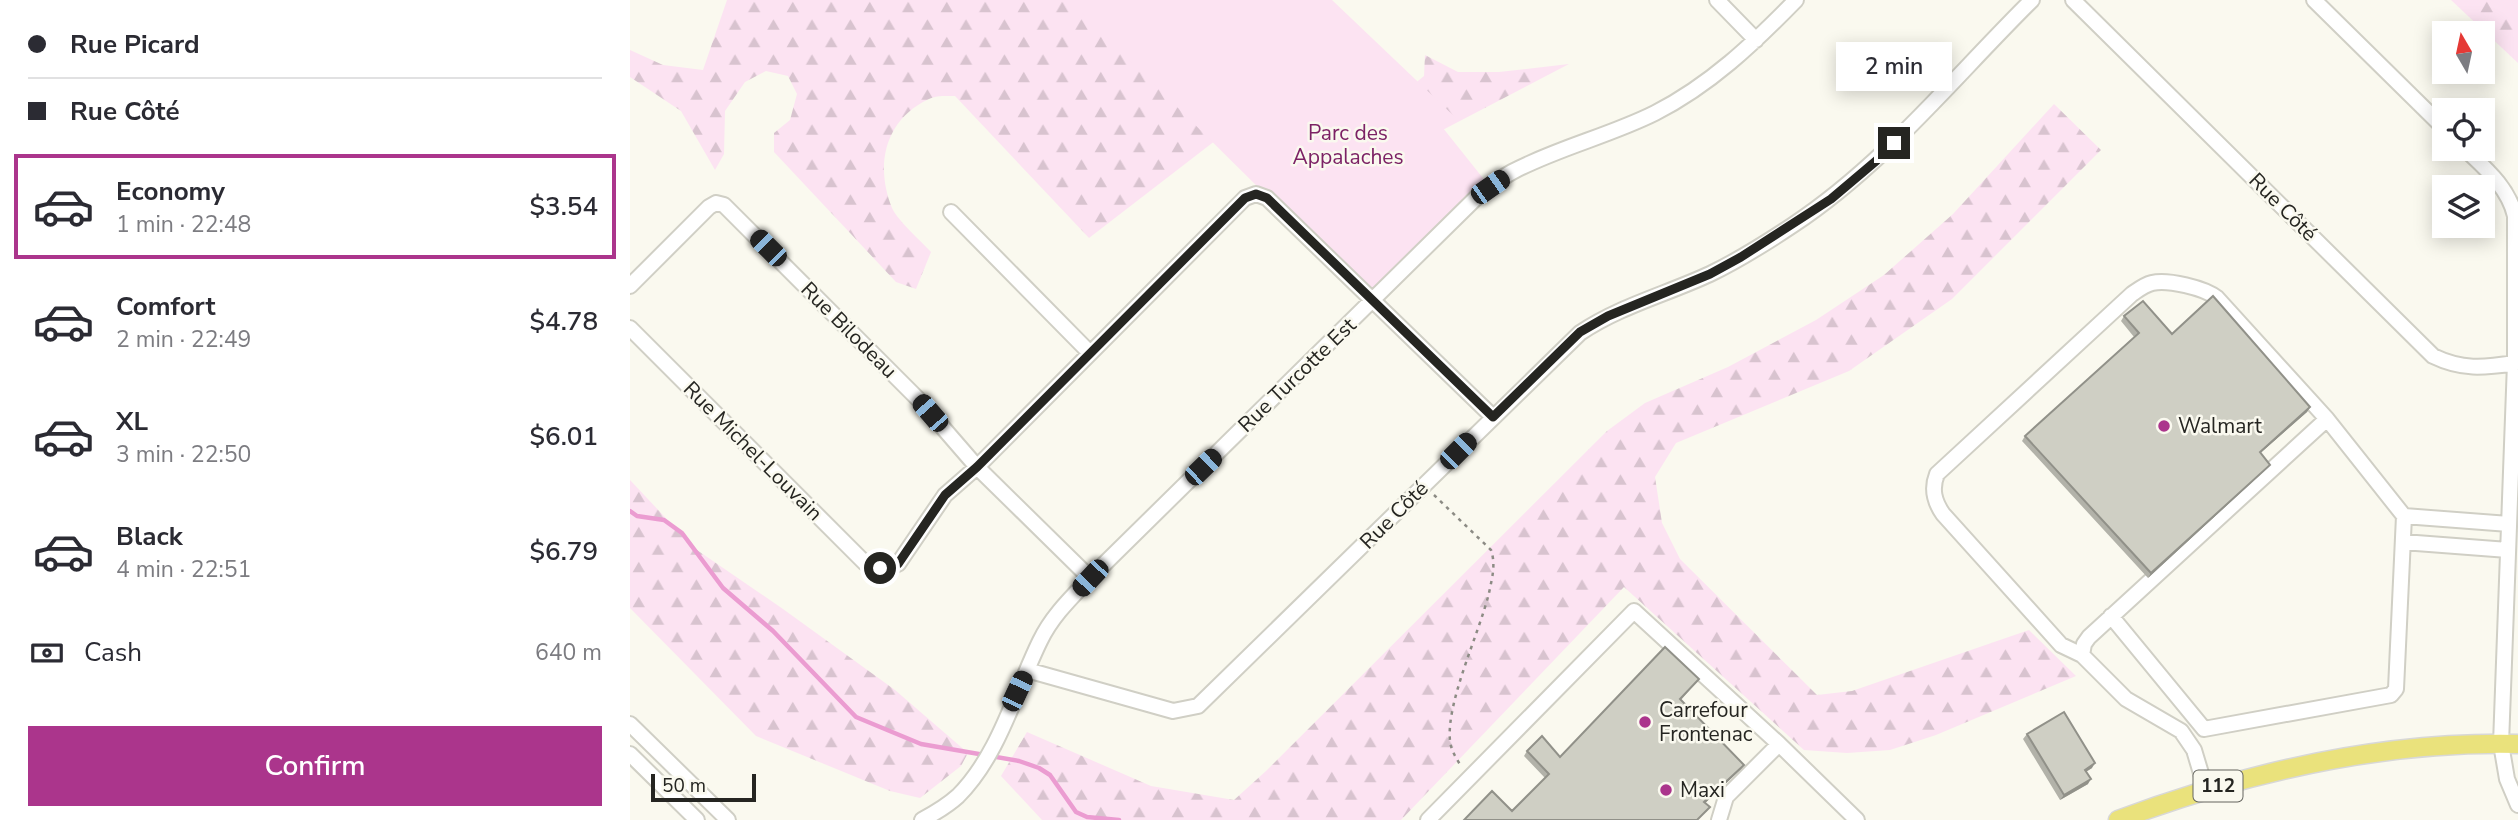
<!DOCTYPE html>
<meta charset="utf-8">
<style>
body{margin:0;font-family:"Nunito Sans",sans-serif;background:#f7f7f7;color:#2b2b33;height:100vh;display:flex;flex-direction:column;font-size:26px;white-space:nowrap}
*{box-sizing:border-box;margin:0}
p{font-size:23px;color:#7c7c81}
.icon{flex:none;width:38px;height:38px;fill:none;stroke:currentColor;stroke-width:2;stroke-linecap:round;stroke-linejoin:round}
.map{position:relative;flex:1;overflow:hidden}
.sheet{display:flex;flex-direction:column;background:#fff;width:630px}
.sheet>*{flex:none}
.top-card{display:grid;align-content:center;height:154px;padding:0 28px;background:#fff}
.needle{width:46px;rotate:351deg}
.controls{position:absolute;left:1802px;top:21px;display:grid;gap:14px}
.controls a{display:grid;place-items:center;width:63px;height:63px;border-radius:0px;background:#fff;box-shadow:0 4px 18px #0003;font-size:35px}
.scale{position:absolute;left:21px;bottom:18px;width:105px;box-sizing:border-box;padding-left:7px;border:4px solid #252521;border-top:0;font-size:19px;line-height:24px;white-space:nowrap;color:#252521;-webkit-text-stroke:5px #faf9ef;paint-order:stroke}
.end{position:absolute;width:32px;height:32px;margin:-16px;border:9px solid #252521;background:#fff;box-shadow:0 0 0 4px #fff}
.from{border-radius:50%}
.bubble{position:absolute;height:49px;border-radius:0px;background:#fff;box-shadow:0 4px 18px #0003;font-size:23px;font-weight:600;line-height:49px;text-align:center}
.car{position:absolute;width:21px;height:42px;margin:-21px -10px;border-radius:9px;box-shadow:0 0 5px 2px #0007;background:linear-gradient(#222 24%,#8ab4d8 0 40%,#222 0 76%,#8ab4d8 0 86%,#222 0)}
.top-card b{display:flex;align-items:center;gap:24px;height:66px;font-size:26px}
.top-card b+b{border-top:2px solid #e1e1e2}
.top-card i{width:18px;height:18px;background:#2b2b33}
ul{padding:0;list-style:none}
li{display:flex;align-items:center;gap:21px;height:105px;margin:0 14px 10px;padding:0 14px;border:4px solid transparent;border-radius:0px}
li div{flex:1}
li b{display:block;font-size:26px}
li em{font-style:normal;font-weight:600}
li.selected{border-color:#ab358c}
li>.icon{width:63px;height:63px;stroke-width:1.5}
.pay{display:flex;align-items:center;gap:18px;height:77px;padding:0 28px;font-size:26px}
.pay p{margin-inline-start:auto}
.cta{display:flex;gap:14px;margin-top:auto;padding:14px 28px}
.cta a{flex:1;height:80px;border-radius:0px;background:#ab358c;color:#fff;font-size:28px;font-weight:600;line-height:80px;text-align:center}
main{display:flex;flex:1;min-height:0}
.map>svg:first-child{display:block}
</style>
<main>
<section class="sheet">
<div class="top-card">
<b><i class="from"></i>Rue Picard</b>
<b><i></i>Rue Côté</b>
</div>
<ul>
<li class="selected"><svg class="icon" aria-label="car" viewBox="0 0 24 24"><path d="M5 17H2v-5l4-1 3-4h7l3 4 3 1v5h-3M9 17h6M6 11h13"/><circle cx="7" cy="17" r="2"/><circle cx="17" cy="17" r="2"/></svg><div><b>Economy</b><p>1 min · 22:48</p></div><em>$3.54</em></li>
<li><svg class="icon" aria-label="car" viewBox="0 0 24 24"><path d="M5 17H2v-5l4-1 3-4h7l3 4 3 1v5h-3M9 17h6M6 11h13"/><circle cx="7" cy="17" r="2"/><circle cx="17" cy="17" r="2"/></svg><div><b>Comfort</b><p>2 min · 22:49</p></div><em>$4.78</em></li>
<li><svg class="icon" aria-label="car" viewBox="0 0 24 24"><path d="M5 17H2v-5l4-1 3-4h7l3 4 3 1v5h-3M9 17h6M6 11h13"/><circle cx="7" cy="17" r="2"/><circle cx="17" cy="17" r="2"/></svg><div><b>XL</b><p>3 min · 22:50</p></div><em>$6.01</em></li>
<li><svg class="icon" aria-label="car" viewBox="0 0 24 24"><path d="M5 17H2v-5l4-1 3-4h7l3 4 3 1v5h-3M9 17h6M6 11h13"/><circle cx="7" cy="17" r="2"/><circle cx="17" cy="17" r="2"/></svg><div><b>Black</b><p>4 min · 22:51</p></div><em>$6.79</em></li>
</ul>
<div class="pay"><svg class="icon" aria-label="cash" viewBox="0 0 24 24"><path d="M3 7h18v10H3z"/><circle cx="12" cy="12" r="2"/></svg>Cash<p>640 m</p></div>
<div class="cta"><a>Confirm</a></div>
</section>
<div class="map">
<svg width="1888" height="820" viewBox="0 0 1888 820">
<defs>
<pattern id="forest-firs" width="22" height="20" patternUnits="userSpaceOnUse" patternTransform="scale(1.75)"><rect width="22" height="20" fill="#fce3f2"/><path d="M5 1l3.5 6h-7zM16 11l3.5 6h-7z" fill="#d8c3cf"/></pattern>
</defs>
<rect width="100%" height="100%" fill="#faf9ef"/>
<!-- forest -->
<path fill="url(#forest-firs)" d="M97 0H695L772 94 794 76 795 55 828 72H869L939 64 803 135 590 137 459 238 325 96C318 96 306 95 299 99 254 120 245 166 262 208 268 221 291 241 301 252L286 289 266 282 144 152V133L160 120 167 94 158 76 136 71 115 82 95 111 94 154 85 170 51 111 0 77V50L33 65 73 70Z
M1821 0H1888V63Z
M1424 104 1471 150 1322 299 1219 371 1046 443 1025 477 1032 523 1050 559 1187 695 1222 691 1399 630 1446 676 1306 735 1260 750 1217 753 1174 750 994 587 771 820H412L371 776 397 732 521 786 604 800 636 771 977 431 1015 403 1098 367 1186 320 1254 275 1323 214Z
M0 480 64 548 153 609 265 690 338 753 331 766 290 798 260 791 126 736 0 608Z"/>
<!-- park -->
<path fill="#fce3f2" d="M439 0H702L827 119 813 128 860 187 743 301Z"/>
<g fill="none" stroke-linecap="round" stroke-linejoin="round">
<!-- stream -->
<path stroke="#eb9cd1" stroke-width="4.5" d="M0 511 7 516 34 520 52 533 93 588 143 631 226 717 291 744 389 761 409 768 420 775 446 812 457 817 489 820"/>
<defs>
<path id="minor" d="M1087 0 1126 40
M1443 0 1803 356C1832 370 1853 368 1885 363
M1684 0 1815 129
M1835 149C1856 169 1878 187 1885 216V363L1871 744 1877 779 1888 805
M321 212 460 353
M0 286 79 207 86 203 94 205 289 400 347 467 460 578
M0 328 235 563 250 568 268 564 315 495 347 467 615 198 626 194 637 198 863 417
M1774 516 1879 524
M1773 542 1878 550
M1481 616 1574 729 1761 695 1766 689 1774 516 1697 419 1587 298C1575 288 1537 279 1522 283 1514 285 1508 290 1502 294L1307 474C1301 489 1304 501 1313 514L1431 645 1452 655 1496 699 1551 731 1564 750 1576 790
M1452 655 1454 644 1459 637 1697 419
M397 670 543 711 568 706 950 333C990 306 1037 294 1080 274 1109 260 1136 243 1163 225 1255 164 1324 77 1402 0
M0 724 98 820
M0 754 67 820
M292 820C305 813 317 806 328 796 369 755 385 692 410 641 422 616 441 598 460 578L851 193C861 186 871 178 882 172 927 148 979 136 1025 113 1080 85 1123 44 1166 0
M798 820 1004 611 1149 744 1227 820
M1089 820 1096 797 1149 744"/>
<path id="major" d="M1488 820C1614 773 1753 741 1888 744"/>
</defs>
<!-- minor casing -->
<use href="#minor" stroke="#d0cfc5" stroke-width="18"/>
<!-- major casing -->
<use href="#major" stroke="#d8d8d7" stroke-width="21"/>
<!-- path -->
<path stroke="#8c8b84" stroke-width="2.5" stroke-dasharray="3.5 5" stroke-linecap="butt" d="M804 495 861 550C866 565 862 578 859 593 849 634 816 702 820 741 821 750 826 758 831 766"/>
<!-- minor -->
<use href="#minor" stroke="#fff" stroke-width="14"/>
<!-- major -->
<use href="#major" stroke="#eae27c" stroke-width="18"/>
</g>
<!-- wall -->
<path fill="#b2b2a9" d="M1494 316 1542 334 1680 407 1677 412 1630 453 1636 469 1518 578 1392 441 1395 436 1504 337 1491 321Z
M1069 679 1051 700 1114 765 1111 769 1075 803 1080 807 1076 812 882 811 915 778 894 756 897 751 930 757Z
M1397 734 1462 768 1456 772 1458 784 1430 800 1393 739Z"/>
<!-- shaded-wall -->
<path fill="#919189" d="M1680 407 1677 412 1626 457 1630 452Z
M1640 465 1636 469 1518 578 1521 573Z
M1465 763 1462 768 1452 774 1455 770Z
M1114 765 1111 769 1071 807 1074 802Z
M1461 779 1458 784 1430 800 1434 795Z"/>
<!-- building -->
<path fill="#cfcfc4" stroke="#919189" stroke-width="2" d="M1583 296 1680 407 1630 452 1640 465 1521 573 1395 436 1509 333 1494 316 1513 301 1542 334Z
M1035 647 1069 679 1050 699 1114 765 1074 802 1080 807 1067 820H834L862 791 882 811 919 774 897 751 912 736 930 757Z
M1434 712 1465 763 1455 770 1461 779 1434 795 1397 734Z"/>
<g fill="none" stroke-linecap="round" stroke-linejoin="round">
<!-- route -->
<path stroke="#252521" stroke-width="9" d="M250 568 268 564 315 495 347 467 615 198 626 194 637 198 863 417 950 332 978 316 1080 274 1111 257 1201 199 1246 161 1264 143"/>
</g>
<!-- markers -->
<g fill="#ab358c" stroke="#faf9ef" stroke-width="2.5">
<circle cx="1534" cy="426" r="7"/>
<circle cx="1015" cy="722" r="7"/>
<circle cx="1036" cy="790" r="7"/>
</g>
<g text-anchor="middle" dominant-baseline="central" stroke-width="5" stroke-linejoin="round" paint-order="stroke">
<!-- shield labels -->
<rect fill="#faf9ef" stroke="#65655f" stroke-width="2" x="1563.5" y="770.5" width="49" height="31" rx="5"/>
<g font-size="19" font-weight="bold" fill="#252521">
<text x="1588" y="786">112</text>
</g>
<!-- park labels -->
<g font-size="21" fill="#7c2265" stroke="#faf9ef">
<text x="718" y="133">Parc des<tspan x="718" dy="24">Appalaches</tspan></text>
</g>
<!-- street labels -->
<g font-size="21" fill="#252521" stroke="#faf9ef">
<text transform="translate(1653 207) rotate(45)">Rue Côté</text>
<text transform="translate(219 330) rotate(45)">Rue Bilodeau</text>
<text transform="translate(667 375) rotate(-44)">Rue Turcotte Est</text>
<text transform="translate(123 451) rotate(45)">Rue Michel-Louvain</text>
<text transform="translate(764 515) rotate(-45)">Rue Côté</text>
</g>
<!-- poi labels -->
<g font-size="21" fill="#252521" stroke="#faf9ef" text-anchor="start">
<text x="1548" y="426">Walmart</text>
<text x="1029" y="710">Carrefour<tspan x="1029" dy="24">Frontenac</tspan></text>
<text x="1050" y="790">Maxi</text>
</g>
</g>
</svg>
<div class="controls">
<a><svg class="needle" viewBox="-14 -14 28 28"><path d="M0-13l5 13h-10z" fill="#e53935"/><path d="M0 13l5-13h-10z" fill="#7c7c81"/></svg></a>
<a><svg class="icon" aria-label="locate" viewBox="0 0 24 24"><circle cx="12" cy="12" r="6"/><path d="M12 2v4M12 18v4M2 12h4M18 12h4"/></svg></a>
<a><svg class="icon" aria-label="layers" viewBox="0 0 24 24"><path d="M12 4l9 5-9 5-9-5zM3 14l9 5 9-5"/></svg></a>
</div>
<div class="scale">50 m</div>
<i class="end from" style="left:250px;top:568px"></i>
<i class="end" style="left:1264px;top:143px"></i>
<div class="bubble" style="left:1206px;top:42px;width:116px">2 min</div>
<i class="car" style="left:860px;top:187px;rotate:55deg"></i>
<i class="car" style="left:138px;top:248px;rotate:315deg"></i>
<i class="car" style="left:300px;top:413px;rotate:319deg"></i>
<i class="car" style="left:828px;top:451px;rotate:45deg"></i>
<i class="car" style="left:573px;top:467px;rotate:46deg"></i>
<i class="car" style="left:460px;top:578px;rotate:223deg"></i>
<i class="car" style="left:387px;top:691px;rotate:25deg"></i>
</div>
</main>
